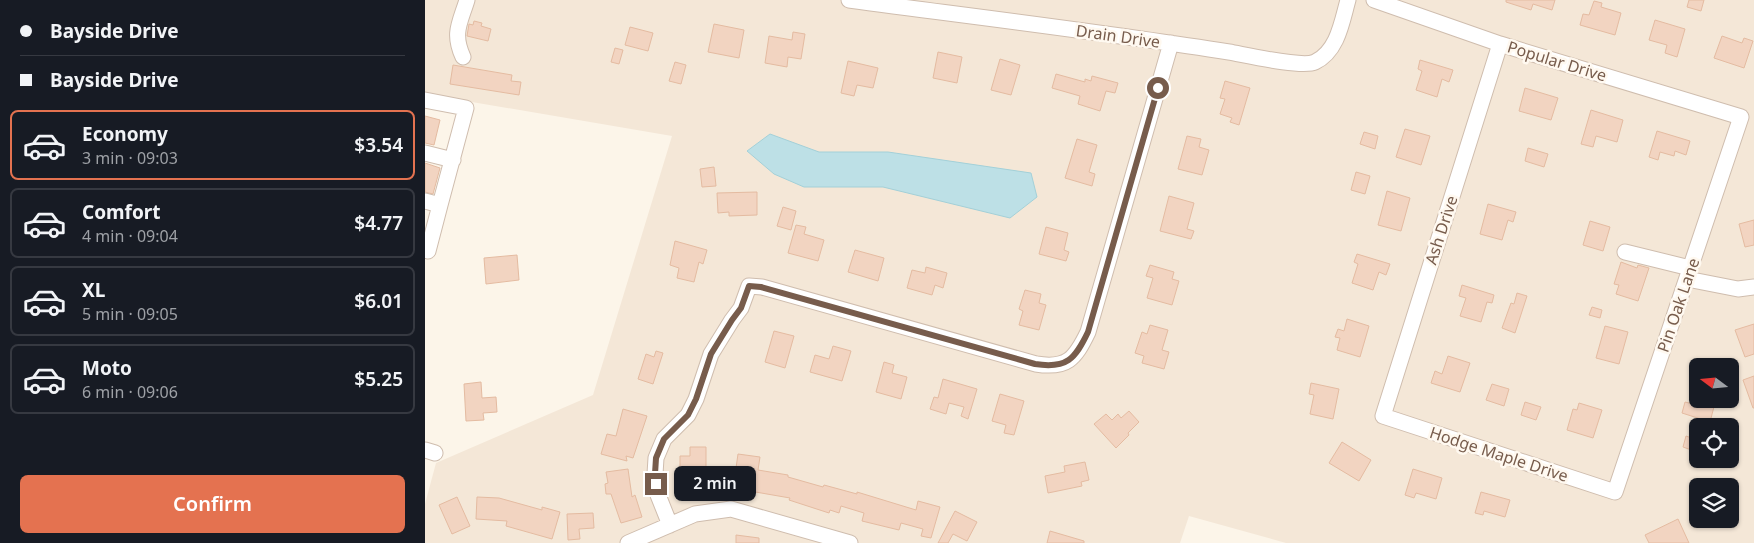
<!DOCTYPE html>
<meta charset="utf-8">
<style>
body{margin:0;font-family:"Noto Sans",sans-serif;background:#242831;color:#f1f3f6;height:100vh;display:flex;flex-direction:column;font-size:19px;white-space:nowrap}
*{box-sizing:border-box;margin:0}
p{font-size:16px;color:#9ea1a6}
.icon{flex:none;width:28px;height:28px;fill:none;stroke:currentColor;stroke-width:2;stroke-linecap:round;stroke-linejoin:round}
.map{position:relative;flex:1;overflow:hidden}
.drawer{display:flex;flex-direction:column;background:#171b24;width:425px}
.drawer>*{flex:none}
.top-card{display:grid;align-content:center;height:110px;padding:0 20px;background:#171b24}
.needle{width:32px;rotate:286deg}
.controls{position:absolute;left:1264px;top:358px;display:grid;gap:10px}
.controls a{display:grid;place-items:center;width:50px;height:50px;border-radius:8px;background:#171b24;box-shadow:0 1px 4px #0004;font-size:25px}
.end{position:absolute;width:22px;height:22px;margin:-11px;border:6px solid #775c4c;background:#fff;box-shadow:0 0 0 2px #fff}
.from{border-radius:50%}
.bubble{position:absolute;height:35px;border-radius:8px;background:#171b24;box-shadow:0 1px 4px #0004;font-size:16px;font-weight:600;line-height:35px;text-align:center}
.top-card b{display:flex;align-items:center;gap:18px;height:48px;font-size:19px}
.top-card b+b{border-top:1px solid #363941}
.top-card i{width:12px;height:12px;background:#f1f3f6}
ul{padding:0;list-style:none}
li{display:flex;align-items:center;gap:15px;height:70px;margin:0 10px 8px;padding:0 10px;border:2px solid #363941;border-radius:8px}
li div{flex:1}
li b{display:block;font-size:19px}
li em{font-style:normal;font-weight:600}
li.current{border-color:#e47250}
li>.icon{width:45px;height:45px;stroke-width:1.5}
.primary-button{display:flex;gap:10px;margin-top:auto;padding:10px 20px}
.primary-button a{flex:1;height:58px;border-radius:8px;background:#e47250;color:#fff;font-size:20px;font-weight:600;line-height:58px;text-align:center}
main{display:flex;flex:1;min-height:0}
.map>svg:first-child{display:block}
</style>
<main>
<section class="drawer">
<div class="top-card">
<b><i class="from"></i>Bayside Drive</b>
<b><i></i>Bayside Drive</b>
</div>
<ul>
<li class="current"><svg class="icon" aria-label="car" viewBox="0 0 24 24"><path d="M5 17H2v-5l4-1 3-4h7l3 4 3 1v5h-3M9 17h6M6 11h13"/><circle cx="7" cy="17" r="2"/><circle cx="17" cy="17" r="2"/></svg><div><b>Economy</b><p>3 min · 09:03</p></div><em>$3.54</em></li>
<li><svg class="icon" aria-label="car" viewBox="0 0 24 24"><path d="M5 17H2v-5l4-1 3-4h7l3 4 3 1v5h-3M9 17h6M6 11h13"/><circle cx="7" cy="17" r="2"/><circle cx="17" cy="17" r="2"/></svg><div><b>Comfort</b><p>4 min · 09:04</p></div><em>$4.77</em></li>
<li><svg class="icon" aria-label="car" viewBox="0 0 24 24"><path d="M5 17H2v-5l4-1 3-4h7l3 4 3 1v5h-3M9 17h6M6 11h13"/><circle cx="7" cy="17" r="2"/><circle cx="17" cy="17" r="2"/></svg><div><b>XL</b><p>5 min · 09:05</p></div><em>$6.01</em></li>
<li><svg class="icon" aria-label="car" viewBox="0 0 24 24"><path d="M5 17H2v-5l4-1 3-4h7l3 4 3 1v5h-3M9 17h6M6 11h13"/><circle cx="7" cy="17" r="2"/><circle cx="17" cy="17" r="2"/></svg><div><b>Moto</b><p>6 min · 09:06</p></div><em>$5.25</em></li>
</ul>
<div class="primary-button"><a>Confirm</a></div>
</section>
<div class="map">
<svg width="1329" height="543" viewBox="0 0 1329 543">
<rect width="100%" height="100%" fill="#fcf5e9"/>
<!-- residential -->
<path fill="#f4e7d7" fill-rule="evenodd" d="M0 0H1329V543H861L764 516 755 543H0V504L11 463 168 395 247 136 0 94ZM1272 366H1305V399H1272ZM1272 426H1305V459H1272ZM1272 486H1305V519H1272Z"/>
<!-- water -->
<path fill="#bde0e6" stroke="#a3d0d8" d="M345 134 394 152H463L606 173 612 197 585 218 458 187H379L349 174 322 151Z"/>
<!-- building -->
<path fill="#f2d4c1" stroke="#e4bba1" d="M1081 0H1130L1127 10 1108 4 1106 10 1081 2Z
M1264 0H1279L1276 11 1262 7Z
M1169 1 1177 3 1176 7 1196 13 1190 35 1155 25 1158 14 1164 15Z
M1230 20 1260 29 1252 57 1240 53 1242 45 1224 40Z
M49 21 57 23 56 26 66 29 63 41 42 36 44 24 48 25Z
M289 24 319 30 314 58 283 52Z
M205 27 228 33 223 51 200 45Z
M368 32 380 34 376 59 363 57 362 67 340 63 344 36 367 40Z
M1297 36 1317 43 1319 38 1328 41 1319 68 1289 58Z
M190 48 198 50 194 64 186 62Z
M513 52 537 57 532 83 508 78Z
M575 59 595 65 586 95 566 90Z
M995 60 1028 70 1024 82 1017 79 1012 97 991 90 997 71 993 69Z
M423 61 453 68 448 88 432 85 429 96 416 93Z
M250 62 261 65 256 84 244 81Z
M28 65 87 75 86 81 96 82 94 95 25 84Z
M631 74 660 82V79L666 81 667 76 693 83 690 93 681 91 675 111 653 104 655 96 627 88Z
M800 81 825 88 814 125 805 122 807 118 795 114 800 99 795 98Z
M1100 88 1133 98 1126 120 1094 111Z
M1166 110 1198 120 1192 142 1171 136 1168 147 1156 144Z
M0 116 15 120 9 145 0 143Z
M980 129 1005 136 996 165 971 157Z
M1232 131 1265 141 1261 155 1250 151 1249 156 1235 152 1233 160 1224 157Z
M939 132 953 136 950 149 935 144Z
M762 136 776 139 774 147 784 150 777 175 753 169Z
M652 139 672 145 664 172 670 174 667 186 640 178Z
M1103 148 1123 154 1119 167 1100 161Z
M0 163 15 168 8 194 0 192Z
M289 167 291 186 277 187 275 169Z
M931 172 945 176 940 194 926 190Z
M962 191 985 198 976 231 953 225Z
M332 192V215L304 216V212L293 213 292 193Z
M744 196 769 203 762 229 769 231 766 239 735 231Z
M1063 204 1091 212 1088 222 1083 220 1077 240 1055 234Z
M358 207 371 211 366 230 352 226Z
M1329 220V245L1320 247 1314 224Z
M1165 221 1185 227 1178 251 1158 245Z
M371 225 381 227 379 234 399 240 393 261 363 253Z
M621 227 643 233 639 250 644 252 641 261 614 254Z
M250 241 282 250 278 264 274 262 269 282 252 278 254 268 245 265Z
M430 250 459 258 453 281 423 272Z
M932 254 965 264 961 275 954 272 948 290 927 283 933 264 929 262Z
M92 255 94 280 61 284 59 258Z
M1196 262 1212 268 1213 265 1224 268 1213 301 1191 294 1194 285 1189 284Z
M725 265 749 272 747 279 754 281 747 305 722 298 728 278 721 276Z
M501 267 522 273 518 288 510 285 507 295 482 288 487 270 500 273Z
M1037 285 1069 295 1067 303 1062 302 1056 322 1035 316 1041 298 1034 296Z
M600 290 616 294 614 303 621 305 614 330 594 325 598 311 594 309Z
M1092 293 1102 296 1090 333 1077 328 1086 303 1089 304Z
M1167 307 1177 310 1175 318 1164 315Z
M922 319 944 326 935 357 912 350 915 338 910 337 913 329 919 331Z
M1329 324V354L1320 357 1310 330Z
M725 325 743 330 737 350 744 352 739 369 717 363 719 356 710 353 717 332 722 334Z
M1180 326 1203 332 1194 364 1171 358Z
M349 331 369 336 360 368 340 362Z
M408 346 426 351 417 381 385 372 390 355 404 359Z
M231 351 238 353 228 384 213 379 221 354 229 357Z
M1023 356 1045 363 1035 392 1006 383 1010 371 1017 374Z
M459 362 469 365 467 373 482 377 476 399 451 392Z
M1329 376V408H1328L1318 380Z
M518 379 552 389 543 419 536 416 539 407 524 403 521 414 505 409 509 397 513 398Z
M56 382 57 398 71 397 72 412 58 413 59 420 41 421 39 384Z
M886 383 914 389 908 419 885 414 889 395 884 394Z
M1067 384 1084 389 1079 406 1061 400Z
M575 394 599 401 589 435 579 433 581 425 567 421Z
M1270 399H1291L1285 422 1257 413 1260 402 1268 404Z
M1100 402 1116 407 1111 420 1096 415Z
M1154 403 1177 410 1168 438 1142 430 1148 409 1152 410Z
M198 409 222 416 208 458 201 456 202 461 176 454 182 434 191 436Z
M704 411 714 422 703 433 704 435 691 448 669 424 681 414 687 420 693 414 696 418Z
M1261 436 1272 440V452L1258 447Z
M917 442 946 460 934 481 904 463Z
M265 447H281V468H255V456H265Z
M313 454 335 457 333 470 363 475V477L398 487 399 485 432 494V492L491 510 493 501 515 507 506 538 496 536 498 529 476 523 474 530 437 521 439 513 416 506 414 513 405 510 404 513 364 500 365 498 319 490 320 484 309 482Z
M660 462 664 480 656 482 657 486 623 493 620 476 640 472 639 466Z
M280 468 289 488 263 500 254 480Z
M203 469 207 497 210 495 217 517 196 523 186 494H181L180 484 183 483 181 472Z
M988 469 1017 478 1011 499 991 493 989 498 980 495Z
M1056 492 1085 500 1080 517 1059 511 1058 515 1050 513Z
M32 497 45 526 27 534 14 505Z
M52 497 74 498 117 510V507L135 512 127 539 81 526 82 521 51 519Z
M530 511 552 522 542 541 528 534 523 543H513Z
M168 513 169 528 154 529 155 539 143 540 142 514Z
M1253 519 1264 543H1224L1220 535Z
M625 531 659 541V543H622Z
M311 535 334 538V543H311Z"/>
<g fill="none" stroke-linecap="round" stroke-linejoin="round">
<defs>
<path id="minor" d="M424 0C551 17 678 32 804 52 821 55 877 68 890 62 913 51 917 21 923 0
M949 0 1075 44 1316 117 1190 492 958 416 1075 44
M38 57C27 33 35 23 42 0
M0 100 41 108 15 205
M0 153 28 160
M0 201 15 205 3 251 0 250
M1200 252 1265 268
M1262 279 1313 289 1329 287
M0 450 10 453
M245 525 233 495 230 474 231 458 239 439 263 415 271 399 286 354 307 320 316 308 324 286 337 287 611 364C642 369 650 359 663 332L746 43
M203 543 270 514 306 509 425 543"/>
</defs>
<!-- minor casing -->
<use href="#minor" stroke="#cfbdae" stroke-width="17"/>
<!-- minor -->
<use href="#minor" stroke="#fff" stroke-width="15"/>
</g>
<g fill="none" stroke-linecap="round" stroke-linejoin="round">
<!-- route -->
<path stroke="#775c4c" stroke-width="6" d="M231 484 230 474 231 458 239 439 263 415 271 399 286 354 307 320 316 308 324 286 336 287 610 364C642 369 650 359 663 332L733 88"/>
</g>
<g text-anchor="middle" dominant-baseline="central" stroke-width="5" stroke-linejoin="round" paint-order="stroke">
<!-- street labels -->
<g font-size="16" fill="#775c4c" stroke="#fff9f0">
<text transform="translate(693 36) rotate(8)">Drain Drive</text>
<text transform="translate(1132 61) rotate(17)">Popular Drive</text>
<text transform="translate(1016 230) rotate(-72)">Ash Drive</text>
<text transform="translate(1253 305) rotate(-71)">Pin Oak Lane</text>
<text transform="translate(1074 454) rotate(18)">Hodge Maple Drive</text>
</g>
</g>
</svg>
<div class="controls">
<a><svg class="needle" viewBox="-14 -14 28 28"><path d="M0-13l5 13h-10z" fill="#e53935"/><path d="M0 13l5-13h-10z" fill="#9ea1a6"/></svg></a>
<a><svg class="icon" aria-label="locate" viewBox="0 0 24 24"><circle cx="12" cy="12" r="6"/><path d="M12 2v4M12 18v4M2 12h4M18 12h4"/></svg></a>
<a><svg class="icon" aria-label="layers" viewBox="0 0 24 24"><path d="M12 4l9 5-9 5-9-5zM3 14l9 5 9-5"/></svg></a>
</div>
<i class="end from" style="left:733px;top:88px"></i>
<i class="end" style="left:231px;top:484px"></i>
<div class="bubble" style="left:249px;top:466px;width:82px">2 min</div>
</div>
</main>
